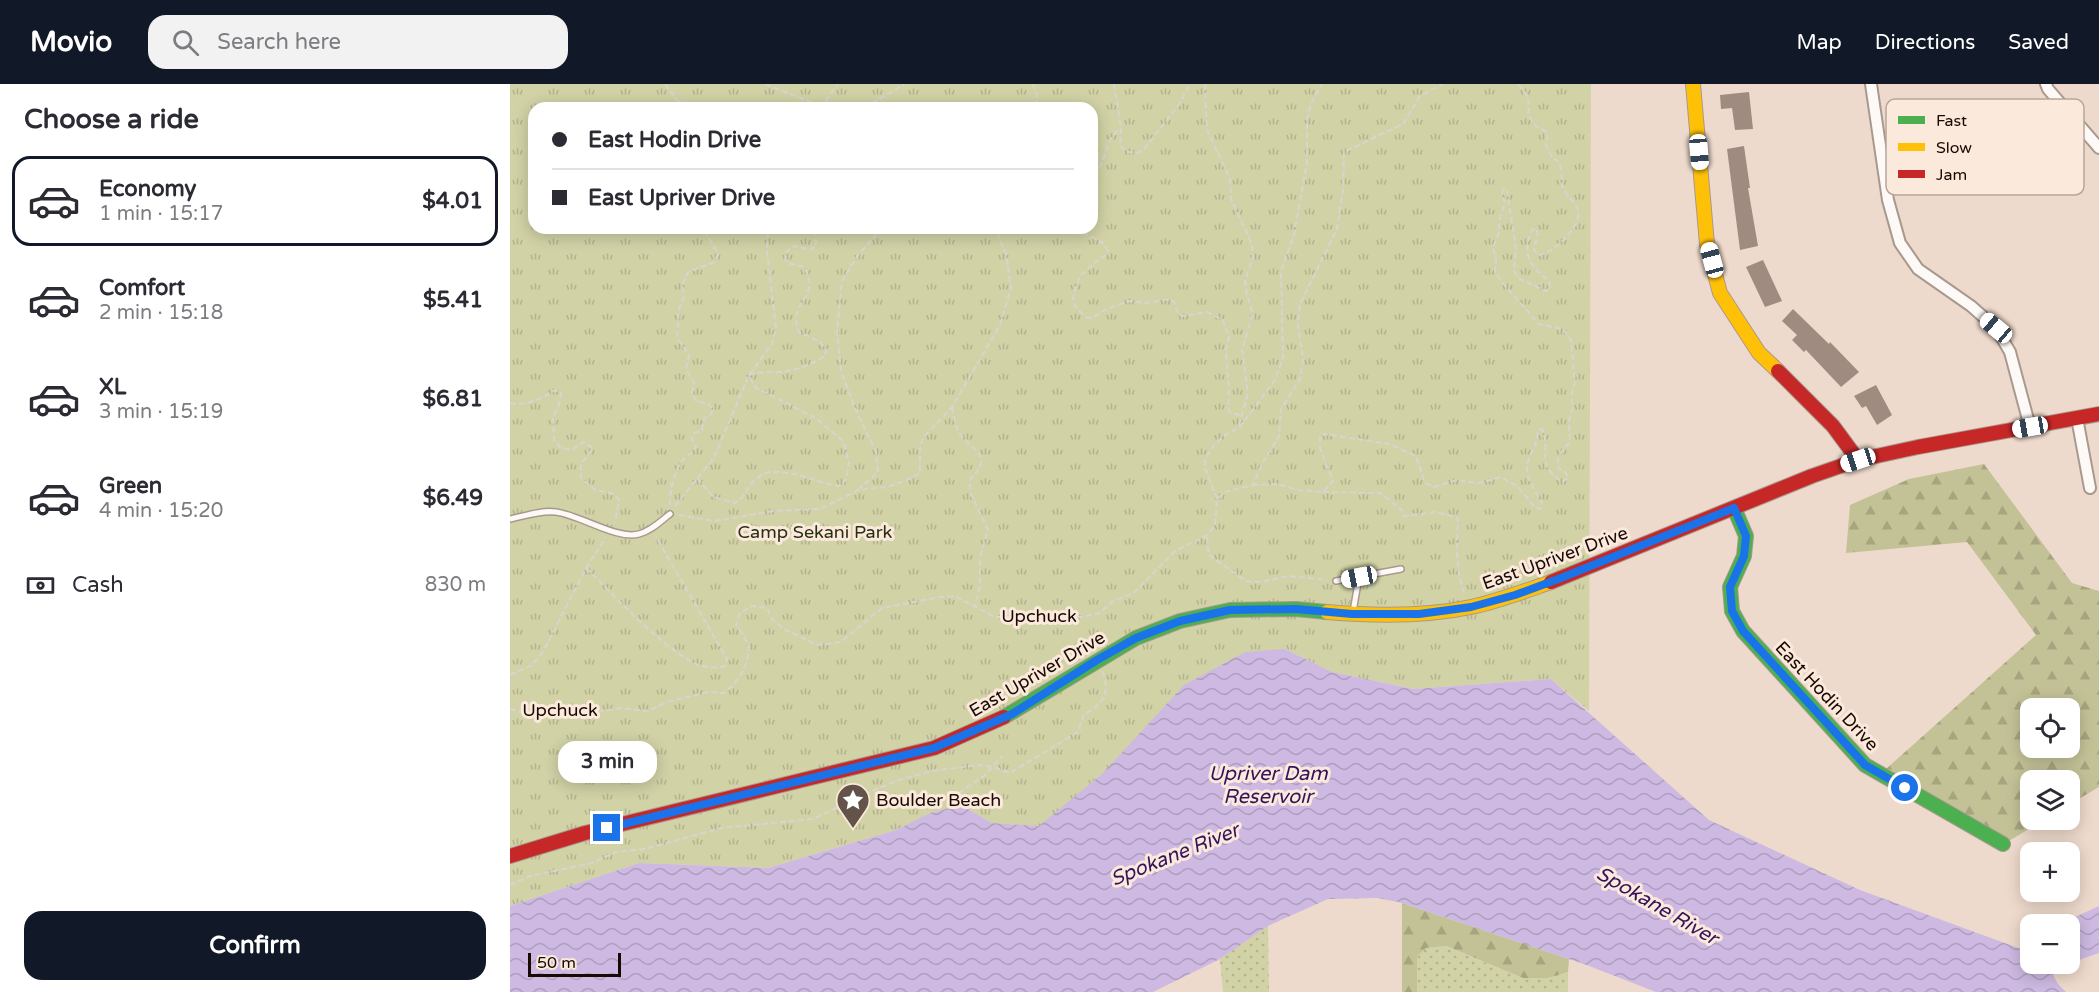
<!DOCTYPE html>
<meta charset="utf-8">
<style>
body{margin:0;font-family:"Varela Round",sans-serif;background:#f2f2f3;color:#2b2b33;height:100vh;display:flex;flex-direction:column;font-size:22px;white-space:nowrap}
*{box-sizing:border-box;margin:0}
p{font-size:20px;color:#7c7c81}
.icon{flex:none;width:33px;height:33px;fill:none;stroke:currentColor;stroke-width:2;stroke-linecap:round;stroke-linejoin:round}
.map{position:relative;flex:1;overflow:hidden}
.panel{display:flex;flex-direction:column;background:#fff;width:510px}
.panel>*{flex:none}
.banner{position:absolute;left:18px;top:18px;width:570px;height:132px;border-radius:18px;box-shadow:0 3px 15px #0003;display:grid;align-content:center;height:132px;padding:0 24px;background:#fff}
.fabs{position:absolute;left:1510px;top:614px;display:grid;gap:12px}
.fabs a{display:grid;place-items:center;width:60px;height:60px;border-radius:12px;background:#fff;box-shadow:0 3px 15px #0003;font-size:30px}
.scale{position:absolute;left:18px;bottom:15px;width:93px;box-sizing:border-box;padding-left:6px;border:3px solid #180a02;border-top:0;font-size:16px;line-height:21px;white-space:nowrap;color:#180a02;-webkit-text-stroke:4px #fbe9dc;paint-order:stroke}
.end{position:absolute;width:27px;height:27px;margin:-14px;border:8px solid #1a73e8;background:#fff;box-shadow:0 0 0 3px #fff}
.from{border-radius:50%}
.bubble{position:absolute;height:42px;border-radius:18px;background:#fff;box-shadow:0 3px 15px #0003;font-size:20px;font-weight:700;line-height:42px;text-align:center}
.car{position:absolute;width:18px;height:36px;margin:-18px -9px;border-radius:8px;box-shadow:0 0 4px 2px #0007;background:linear-gradient(#fff 24%,#345 0 40%,#fff 0 76%,#345 0 86%,#fff 0)}
.banner b{display:flex;align-items:center;gap:21px;height:57px;font-size:22px}
.banner b+b{border-top:2px solid #e1e1e2}
.banner i{width:15px;height:15px;background:#2b2b33}
ul{padding:0;list-style:none}
li{display:flex;align-items:center;gap:18px;height:90px;margin:0 12px 9px;padding:0 12px;border:3px solid transparent;border-radius:18px}
li div{flex:1}
li b{display:block;font-size:22px}
li em{font-style:normal;font-weight:700}
li.active{border-color:#111827}
li>.icon{width:54px;height:54px;stroke-width:1.5}
h2{padding:0 24px;font-size:27px;line-height:72px}
.pay{display:flex;align-items:center;gap:15px;height:66px;padding:0 24px;font-size:22px}
.pay p{margin-inline-start:auto}
.button{display:flex;gap:12px;margin-top:auto;padding:12px 24px}
.button a{flex:1;height:69px;border-radius:18px;background:#111827;color:#fff;font-size:24px;font-weight:700;line-height:69px;text-align:center}
header{display:flex;align-items:center;gap:36px;box-sizing:border-box;height:84px;padding:0 30px;background:#111827;color:#fff}
header strong{font-size:28px}
nav{display:flex;gap:33px;margin-inline-start:auto;font-size:21px}
.search{width:420px;height:54px;background:#f2f2f3;display:flex;align-items:center;gap:15px;box-sizing:border-box;padding:0 21px;border-radius:18px;color:#7c7c81;font-size:22px}
main{display:flex;flex:1;min-height:0}
.map>svg:first-child{display:block}
</style>
<header>
<strong>Movio</strong>
<div class="search"><svg class="icon" aria-label="search" viewBox="0 0 24 24"><circle cx="10" cy="10" r="6"/><path d="M15 15l6 6"/></svg>Search here</div>
<nav><a>Map</a><a>Directions</a><a>Saved</a></nav>
</header>
<main>
<section class="panel">
<h2>Choose a ride</h2>
<ul>
<li class="active"><svg class="icon" aria-label="car" viewBox="0 0 24 24"><path d="M5 17H2v-5l4-1 3-4h7l3 4 3 1v5h-3M9 17h6M6 11h13"/><circle cx="7" cy="17" r="2"/><circle cx="17" cy="17" r="2"/></svg><div><b>Economy</b><p>1 min · 15:17</p></div><em>$4.01</em></li>
<li><svg class="icon" aria-label="car" viewBox="0 0 24 24"><path d="M5 17H2v-5l4-1 3-4h7l3 4 3 1v5h-3M9 17h6M6 11h13"/><circle cx="7" cy="17" r="2"/><circle cx="17" cy="17" r="2"/></svg><div><b>Comfort</b><p>2 min · 15:18</p></div><em>$5.41</em></li>
<li><svg class="icon" aria-label="car" viewBox="0 0 24 24"><path d="M5 17H2v-5l4-1 3-4h7l3 4 3 1v5h-3M9 17h6M6 11h13"/><circle cx="7" cy="17" r="2"/><circle cx="17" cy="17" r="2"/></svg><div><b>XL</b><p>3 min · 15:19</p></div><em>$6.81</em></li>
<li><svg class="icon" aria-label="car" viewBox="0 0 24 24"><path d="M5 17H2v-5l4-1 3-4h7l3 4 3 1v5h-3M9 17h6M6 11h13"/><circle cx="7" cy="17" r="2"/><circle cx="17" cy="17" r="2"/></svg><div><b>Green</b><p>4 min · 15:20</p></div><em>$6.49</em></li>
</ul>
<div class="pay"><svg class="icon" aria-label="cash" viewBox="0 0 24 24"><path d="M3 7h18v10H3z"/><circle cx="12" cy="12" r="2"/></svg>Cash<p>830 m</p></div>
<div class="button"><a>Confirm</a></div>
</section>
<div class="map">
<svg width="1589" height="908" viewBox="0 0 1589 908">
<defs>
<pattern id="grass-dots" width="8" height="8" patternUnits="userSpaceOnUse" patternTransform="scale(1.5)"><rect width="8" height="8" fill="#d2d2a7"/><path d="M2 2h.1M6 6h.1" fill="none" stroke="#b4b38e" stroke-width="1.8" stroke-linecap="round"/></pattern>
<pattern id="forest-firs" width="22" height="20" patternUnits="userSpaceOnUse" patternTransform="scale(1.5)"><rect width="22" height="20" fill="#c3c297"/><path d="M5 1l3.5 6h-7zM16 11l3.5 6h-7z" fill="#a7a580"/></pattern>
<pattern id="park-tufts" width="24" height="20" patternUnits="userSpaceOnUse" patternTransform="scale(1.5)"><rect width="24" height="20" fill="#d2d2a7"/><path d="M3 7l-1-3M5 7V3M7 7l1-3M15 17l-1-3M17 17v-4M19 17l1-3" fill="none" stroke="#b4b38e"/></pattern>
<pattern id="water-waves" width="16" height="10" patternUnits="userSpaceOnUse" patternTransform="scale(1.5)"><rect width="16" height="10" fill="#cdb9e1"/><path d="M0 5q4-4 8 0t8 0" fill="none" stroke="#af9ebf"/></pattern>
</defs>
<rect width="100%" height="100%" fill="#eedacc"/>
<!-- grass -->
<path fill="url(#grass-dots)" d="M758 842 759 908H713L710 875Z
M935 862 1013 894H1038L1058 888V908H907V873L916 864Z"/>
<!-- forest -->
<path fill="url(#forest-firs)" fill-rule="evenodd" d="M1474 380 1562 499 1589 507V703L1560 720V696H1521V735H1535L1499 757 1376 685 1526 551 1457 458 1336 469 1340 421 1399 395ZM1521 624H1560V663H1521Z
M892 819 1059 875 1058 888 1038 894H1013L936 862 916 864 907 873V908H892Z"/>
<!-- park -->
<path fill="url(#park-tufts)" fill-rule="evenodd" d="M0 0H1081L1079 627 1041 595 903 605 822 588 775 565 593 689 530 742 482 739 451 721 420 729 386 746 258 784 129 779 0 822ZM24 24H582V144H24Z"/>
<!-- water -->
<path fill="url(#water-waves)" d="M775 565 822 588 903 605 1041 595 1199 736 1350 806 1511 865 1521 857V879H1560V840H1550L1589 822V869L1552 882 1543 891 1548 900 1556 908H1146L1074 880 892 819 868 814 818 815 758 842 710 875 643 908H0V822L129 779 258 784 386 746 420 729 451 721 482 739 529 742 593 689 674 601 735 568Z"/>
<!-- building -->
<path fill="#a08b81" d="M1239 8 1243 45 1225 46 1222 24 1211 25 1210 11Z
M1234 62 1240 104H1238L1248 162 1230 166 1217 65Z
M1253 176 1272 217 1255 223 1236 183Z
M1283 225 1319 260 1320 258 1349 288 1331 303 1296 266 1294 268 1282 256 1287 251 1272 237Z
M1366 301 1382 331 1367 341 1356 322 1352 324 1344 312Z"/>
<g fill="none" stroke-linecap="round" stroke-linejoin="round">
<defs>
<path id="lane" d="M0 435C14 432 31 426 46 428 70 431 107 456 129 450 141 447 151 437 160 430
M826 497 891 485
M843 528 849 493"/>
<path id="street" d="M1361 0 1378 116 1390 159 1408 185 1461 222 1486 244 1500 268 1520 343
M1536 0 1538 5 1589 64
M1567 334 1580 404"/>
<path id="fast" d="M1224 424 1236 452 1234 472 1220 503 1222 527 1233 547 1355 681 1493 760
M494 633 626 554 670 537 720 526 786 525 817 528"/>
<path id="slow" d="M1183 0 1197 160 1210 209 1249 269 1268 287
M817 528C864 532 914 533 961 523 989 517 1015 507 1041 498"/>
<path id="jam" d="M1268 287 1323 342 1348 376
M1041 498 1302 392 1348 376 1408 363 1589 330
M0 772 75 749 424 664 494 633"/>
</defs>
<!-- lane casing -->
<use href="#lane" stroke="#a9998d" stroke-width="8"/>
<!-- street casing -->
<use href="#street" stroke="#a9998d" stroke-width="14"/>
<!-- fast casing -->
<use href="#fast" stroke="#a9998d" stroke-width="16"/>
<!-- slow casing -->
<use href="#slow" stroke="#a9998d" stroke-width="16"/>
<!-- jam casing -->
<use href="#jam" stroke="#a9998d" stroke-width="16"/>
<!-- path -->
<path stroke="#dad4cf" stroke-width="2" stroke-dasharray="6 3" stroke-linecap="butt" d="M155 0 167 16 183 24
M255 0 311 22
M522 0C528 8 528 15 525 24
M604 0 611 43 610 61 616 68 628 69 634 65 668 22 680 0
M695 0 696 35 698 48 720 94 721 115 742 160 743 173 735 197 737 211 743 230 732 265 738 309 729 341
M310 24 328 0
M354 24 395 0
M582 89 591 81 600 56 610 44
M565 144 593 159 598 167C594 175 589 175 582 181 577 185 577 188 570 191 563 214 556 218 578 234L584 233 596 225 620 217 636 219 659 215 664 218 669 231 675 232 697 228 713 236 719 253 716 266 719 307 718 324 720 328 731 332
M0 319C16 322 32 315 45 306L51 309 49 321 43 333 44 356 51 364 62 366 73 358 83 364 71 380V394L85 406 101 409 109 415 105 439
M442 323C444 331 445 344 450 350 466 371 484 370 459 397L461 410 478 446 470 473V501L465 522
M187 394 203 413 225 419C237 412 236 403 246 395 263 378 301 396 322 401L329 402 336 396 339 379 333 357 307 335 245 303 239 291C250 287 261 289 273 288 287 286 303 280 315 272L316 266 311 258 289 248C276 217 313 215 294 183L278 179 275 175 277 167 285 162 301 166 306 161 305 144
M743 401 767 400 789 406 813 408 823 397 810 364V354L814 350 879 360 906 372 915 399 924 403 947 396 968 399 991 393 1007 402 1025 423 1031 425 1032 419C1025 406 1012 389 1019 374 1025 361 1026 364 1028 347L1032 345C1042 369 1024 378 1052 398L1058 394 1056 389 1048 384C1045 373 1053 366 1060 358L1059 337 1063 322 1061 312 1065 299 1061 256 1053 245 1029 240 991 197 985 187 986 175 983 163 989 149 990 133 995 119 992 108 994 105 997 107 1006 164 1004 187 1008 194 1036 207 1040 204 1039 197C1020 182 1011 170 1022 146L1026 145 1028 150 1024 166 1029 171C1043 169 1075 141 1067 124 1064 117 1057 112 1053 104 1049 96 1055 89 1048 77L1043 75 1036 61 1038 49 1026 42 1018 31C1020 16 1018 11 1008 0
M348 406 368 388 366 368 345 324 331 287 327 247 332 197 348 171 372 144
M813 408 870 409 892 426 894 432 926 428 948 434C947 459 945 488 955 511
M707 415 695 384V375L704 361 715 351 729 344 765 296 773 274 771 187 784 151 797 79V37L801 19 812 0
M160 421C159 409 164 388 172 377 176 372 182 370 186 363L182 355 183 350 192 346 194 335 201 330 203 324 197 319 187 318 182 310 184 299 176 285 179 271 167 254 169 225 174 212 172 201 178 188 205 178 208 169 197 151 196 144
M165 422 204 374 239 291 262 260 266 244 257 167 258 144
M169 431 205 437 263 427 311 425 348 406 377 403 395 397 410 389V363L413 354 442 323 490 241 501 204 496 170 485 144
M697 453 699 471 736 497 750 498 779 492 817 496
M76 484C109 516 141 553 180 577 190 583 204 585 215 582L217 575 145 451
M0 591 22 581 33 568 76 484 96 453
M0 625 16 629 32 623 81 629 111 624 138 627 157 618 198 608 214 609C227 599 241 580 238 562 237 555 230 547 226 541L230 529 242 522 257 524 262 535 274 545 307 561 331 558 372 524 431 513 445 512 485 533H572L590 529 603 517 624 509 665 467 696 452 705 441 707 415 715 408 743 401 752 380 769 352 771 325 790 295 793 275 788 241 790 220 827 145 833 106 834 68 893 40 910 12 933 0
M449 709 475 691 492 672
M0 801 20 792 82 779 106 768 135 765 211 744 303 735 362 707 389 696 421 687 469 681 483 683 500 689 568 648 574 630C594 621 601 607 592 587"/>
<!-- lane -->
<use href="#lane" stroke="#fcf9f7" stroke-width="5"/>
<!-- street -->
<use href="#street" stroke="#fcf9f7" stroke-width="10"/>
<!-- fast -->
<use href="#fast" stroke="#4caf50" stroke-width="14"/>
<!-- slow -->
<use href="#slow" stroke="#ffc107" stroke-width="14"/>
<!-- jam -->
<use href="#jam" stroke="#c62828" stroke-width="14"/>
</g>
<g fill="none" stroke-linecap="round" stroke-linejoin="round">
<!-- route -->
<path stroke="#1a73e8" stroke-width="8" d="M97 744 424 664 502 630 587 576 626 554 670 537 720 526 786 525 842 530H909L961 523 1005 511 1051 494 1224 424 1236 452 1234 472 1220 503 1222 527 1233 547 1355 681 1395 704"/>
</g>
<!-- icons -->
<defs>
<symbol id="sight-pin" viewBox="-11 -11 22 30"><path d="M0 17L-7.5 6A9.5 9.5 0 1 1 7.5 6Z" fill="#635349" stroke="#fbe9dc"/><path d="M0-6L1.8-2.2L6-1.7L2.9 1.2L3.7 5.4L0 3.3L-3.7 5.4L-2.9 1.2L-6-1.7L-1.8-2.2Z" fill="#fff"/></symbol>
</defs>
<g fill-rule="evenodd">
<use href="#sight-pin" x="324" y="697" width="38" height="52"/>
</g>
<g text-anchor="middle" dominant-baseline="central" stroke-width="6" stroke-linejoin="round" paint-order="stroke">
<!-- park labels -->
<g font-size="18" fill="#292f11" stroke="#fbe9dc">
<text x="305" y="448">Camp Sekani Park</text>
</g>
<!-- street labels -->
<g font-size="18" fill="#180a02" stroke="#fbe9dc">
<text transform="translate(1045 474) rotate(-20)">East Upriver Drive</text>
<text x="529" y="532">Upchuck</text>
<text transform="translate(527 590) rotate(-30)">East Upriver Drive</text>
<text transform="translate(1317 612) rotate(47)">East Hodin Drive</text>
<text x="50" y="626">Upchuck</text>
</g>
<!-- poi labels -->
<g font-size="18" fill="#180a02" stroke="#fbe9dc" text-anchor="start">
<text x="366" y="716">Boulder Beach</text>
</g>
<!-- water labels -->
<g font-size="20" font-style="italic" fill="#34135c" stroke="#fbe9dc">
<text x="758" y="690">Upriver Dam<tspan x="758" dy="23">Reservoir</tspan></text>
<text transform="translate(665 771) rotate(-22)">Spokane River</text>
<text transform="translate(1147 822) rotate(30)">Spokane River</text>
</g>
</g>
<!-- legend -->
<rect x="1376" y="15" width="198" height="96" rx="9" fill="#fbe9dc" stroke="#b7a69b" stroke-width="1.5"/>
<rect x="1388" y="32" width="27" height="8" fill="#4caf50"/>
<rect x="1388" y="59" width="27" height="8" fill="#ffc107"/>
<rect x="1388" y="86" width="27" height="8" fill="#c62828"/>
<g font-size="16" fill="#180a02">
<text x="1426" y="42">Fast</text>
<text x="1426" y="69">Slow</text>
<text x="1426" y="96">Jam</text>
</g>
</svg>
<div class="fabs">
<a><svg class="icon" aria-label="locate" viewBox="0 0 24 24"><circle cx="12" cy="12" r="6"/><path d="M12 2v4M12 18v4M2 12h4M18 12h4"/></svg></a>
<a><svg class="icon" aria-label="layers" viewBox="0 0 24 24"><path d="M12 4l9 5-9 5-9-5zM3 14l9 5 9-5"/></svg></a>
<a>+</a>
<a>−</a>
</div>
<div class="scale">50 m</div>
<i class="end from" style="left:1395px;top:704px"></i>
<i class="end" style="left:97px;top:744px"></i>
<div class="bubble" style="left:48px;top:657px;width:99px">3 min</div>
<i class="car" style="left:1189px;top:68px;rotate:175deg"></i>
<i class="car" style="left:1202px;top:176px;rotate:345deg"></i>
<i class="car" style="left:1486px;top:244px;rotate:310deg"></i>
<i class="car" style="left:1520px;top:343px;rotate:260deg"></i>
<i class="car" style="left:1348px;top:376px;rotate:252deg"></i>
<i class="car" style="left:849px;top:493px;rotate:259deg"></i>
<div class="banner">
<b><i class="from"></i>East Hodin Drive</b>
<b><i></i>East Upriver Drive</b>
</div>
</div>
</main>
